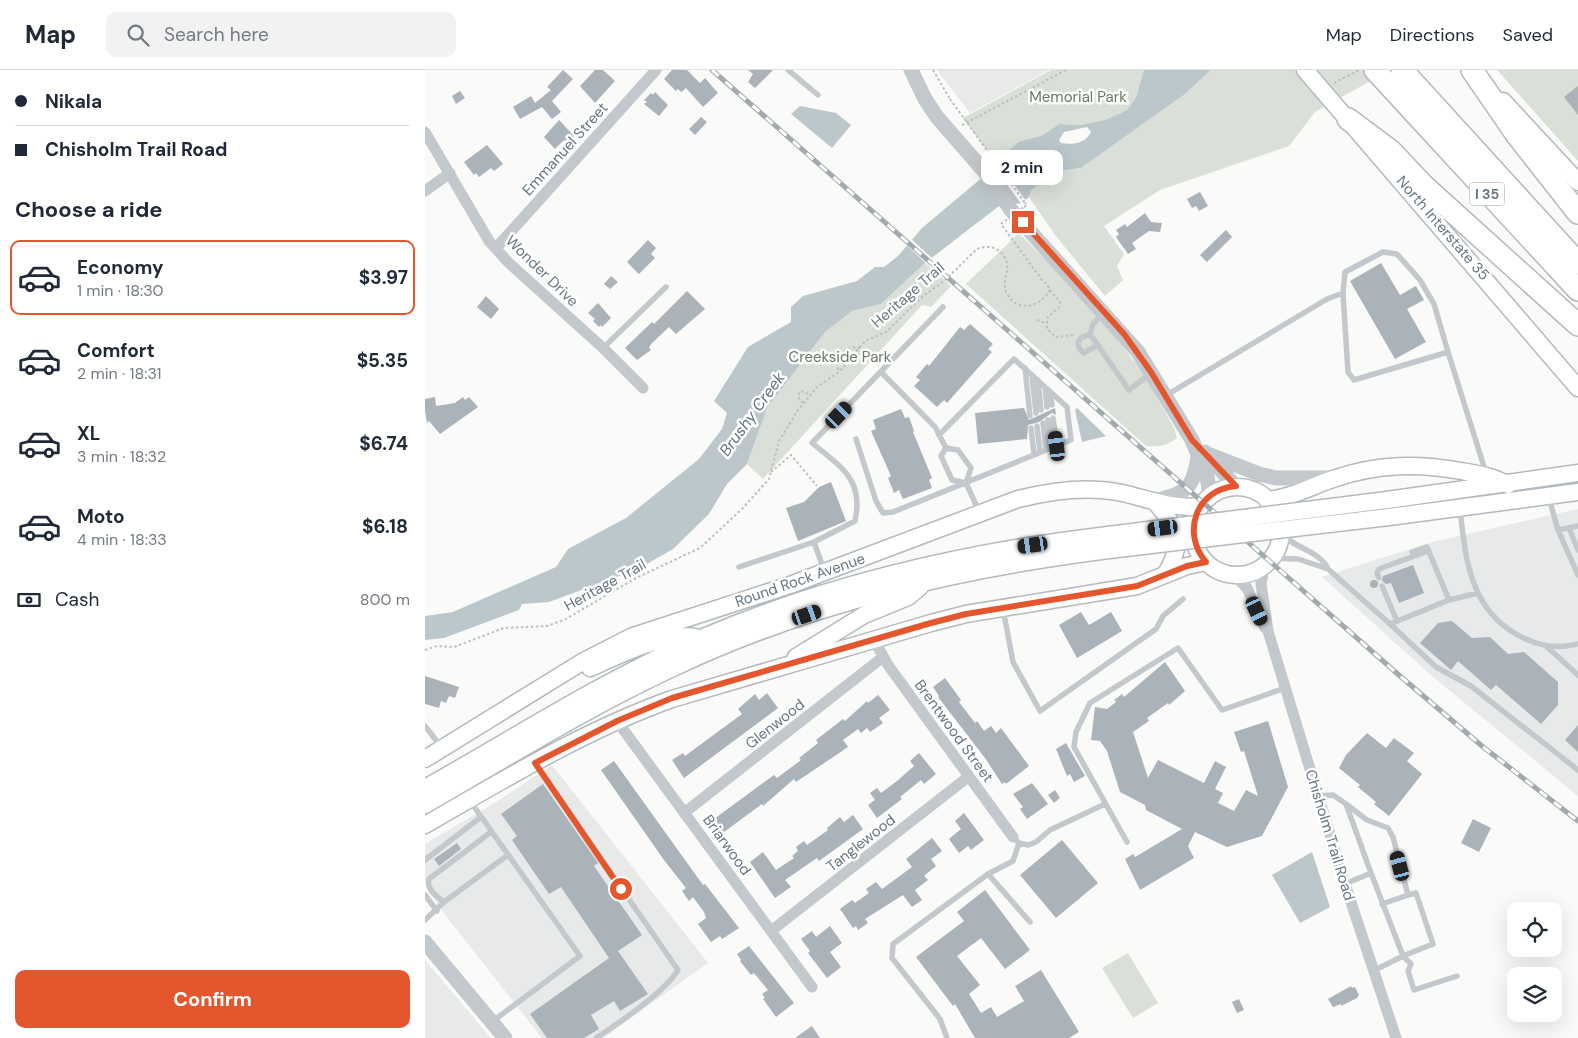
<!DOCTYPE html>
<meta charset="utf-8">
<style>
body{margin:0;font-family:"DM Sans",sans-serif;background:#f2f2f3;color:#1f2937;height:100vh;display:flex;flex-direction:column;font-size:19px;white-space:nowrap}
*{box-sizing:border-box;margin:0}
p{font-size:16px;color:#747a83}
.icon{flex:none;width:28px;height:28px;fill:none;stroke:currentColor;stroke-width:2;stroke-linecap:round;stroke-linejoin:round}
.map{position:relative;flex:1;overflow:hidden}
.panel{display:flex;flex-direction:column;background:#fff;width:425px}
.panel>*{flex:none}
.guide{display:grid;align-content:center;height:110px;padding:0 15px;background:#fff}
.tools{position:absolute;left:1082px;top:832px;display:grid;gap:10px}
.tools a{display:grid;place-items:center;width:55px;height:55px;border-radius:10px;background:#fff;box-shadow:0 5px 20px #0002;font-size:25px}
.end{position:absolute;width:22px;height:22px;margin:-11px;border:6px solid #e4572e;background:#fff;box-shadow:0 0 0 2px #fff}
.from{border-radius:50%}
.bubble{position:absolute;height:35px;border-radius:10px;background:#fff;box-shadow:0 5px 20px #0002;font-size:16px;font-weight:700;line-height:35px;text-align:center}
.car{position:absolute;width:15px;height:30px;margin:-15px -8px;border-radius:6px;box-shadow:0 0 4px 1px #0007;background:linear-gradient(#222 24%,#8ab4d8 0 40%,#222 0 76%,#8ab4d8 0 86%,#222 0)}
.guide b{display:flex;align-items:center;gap:18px;height:48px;font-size:19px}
.guide b+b{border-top:1px solid #e0e1e3}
.guide i{width:12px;height:12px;background:#1f2937}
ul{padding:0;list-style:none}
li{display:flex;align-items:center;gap:15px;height:75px;margin:0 10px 8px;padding:0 5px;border:2px solid transparent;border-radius:10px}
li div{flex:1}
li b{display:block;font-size:19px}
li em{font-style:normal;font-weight:700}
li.on{border-color:#e4572e}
li>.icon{width:45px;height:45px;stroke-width:1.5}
h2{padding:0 15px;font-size:22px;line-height:60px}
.pay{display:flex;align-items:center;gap:12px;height:55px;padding:0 15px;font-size:19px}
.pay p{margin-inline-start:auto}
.action{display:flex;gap:10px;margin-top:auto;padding:10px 15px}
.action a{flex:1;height:58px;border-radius:10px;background:#e4572e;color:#fff;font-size:20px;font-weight:700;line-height:58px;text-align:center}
header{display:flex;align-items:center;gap:30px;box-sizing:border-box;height:70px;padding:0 25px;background:#fff;border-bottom:1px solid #e0e1e3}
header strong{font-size:24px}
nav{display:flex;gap:28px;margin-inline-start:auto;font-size:18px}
.search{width:350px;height:45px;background:#f2f2f3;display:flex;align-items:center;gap:12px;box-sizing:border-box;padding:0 18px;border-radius:10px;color:#747a83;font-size:19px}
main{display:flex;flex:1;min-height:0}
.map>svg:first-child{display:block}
</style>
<header>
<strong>Map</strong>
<div class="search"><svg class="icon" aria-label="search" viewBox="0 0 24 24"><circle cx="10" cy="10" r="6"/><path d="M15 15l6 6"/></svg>Search here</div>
<nav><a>Map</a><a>Directions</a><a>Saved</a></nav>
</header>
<main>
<section class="panel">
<div class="guide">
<b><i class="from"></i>Nikala</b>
<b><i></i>Chisholm Trail Road</b>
</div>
<h2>Choose a ride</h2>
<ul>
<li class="on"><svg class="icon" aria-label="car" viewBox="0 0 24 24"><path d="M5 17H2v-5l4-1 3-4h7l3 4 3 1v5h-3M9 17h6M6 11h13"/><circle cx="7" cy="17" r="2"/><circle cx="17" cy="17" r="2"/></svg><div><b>Economy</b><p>1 min · 18:30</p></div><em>$3.97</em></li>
<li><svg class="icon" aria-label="car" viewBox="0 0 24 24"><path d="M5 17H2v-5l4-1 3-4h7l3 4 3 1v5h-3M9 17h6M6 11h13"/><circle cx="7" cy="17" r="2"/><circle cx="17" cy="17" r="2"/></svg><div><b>Comfort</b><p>2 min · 18:31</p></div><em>$5.35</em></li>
<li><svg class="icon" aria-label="car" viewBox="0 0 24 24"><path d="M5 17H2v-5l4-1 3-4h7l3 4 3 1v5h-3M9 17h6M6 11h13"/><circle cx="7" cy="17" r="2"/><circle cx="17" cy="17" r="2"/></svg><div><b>XL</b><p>3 min · 18:32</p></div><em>$6.74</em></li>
<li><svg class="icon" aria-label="car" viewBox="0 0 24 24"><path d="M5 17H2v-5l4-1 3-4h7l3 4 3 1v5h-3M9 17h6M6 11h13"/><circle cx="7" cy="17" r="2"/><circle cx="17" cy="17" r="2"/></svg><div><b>Moto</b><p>4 min · 18:33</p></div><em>$6.18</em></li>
</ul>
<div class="pay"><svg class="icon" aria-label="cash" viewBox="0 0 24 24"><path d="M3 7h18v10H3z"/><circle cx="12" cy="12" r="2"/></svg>Cash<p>800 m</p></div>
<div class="action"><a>Confirm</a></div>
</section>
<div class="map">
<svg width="1153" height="968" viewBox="0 0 1153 968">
<rect width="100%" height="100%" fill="#fafaf8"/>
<!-- built -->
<path fill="#e8e9e9" d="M512 0H624L545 43Z
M1153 439V726L1007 606 897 507 1007 472Z
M127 695 283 893 178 968H117L14 837 0 811V774L68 734Z
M0 890 66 968H0Z"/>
<!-- green -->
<path fill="#dadfd7" d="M626 0H719L711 27 702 40 680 50 655 55 634 54 618 65 593 72 576 88 569 90 538 48Z
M786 0H965L890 42 864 76 735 120 679 156 699 184 692 196 698 210 680 226 630 165 604 127 606 121 627 102 656 98 760 24Z
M1072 0H1153V91Z
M594 163 648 217 677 250 719 304 750 360 752 368C741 376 734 377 721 376L541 214Z
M500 193 526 216 506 237 497 235 338 409 322 394 342 338 400 262 427 241 456 234Z
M703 883 733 933 708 948 677 898Z"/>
<!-- water -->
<path fill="#bbc7cb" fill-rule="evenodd" d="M719 0H786L760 24 656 98 627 102 606 121 604 127 596 133 574 136 500 193 456 234 427 241 400 262 342 338 322 394 302 414 284 444 248 479 213 499 124 532 97 534 94 540 19 568 0 570V546L28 542 131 497 143 479 201 448 274 389 297 359 302 343 289 331 323 277 366 252V237L378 226 432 211 450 197H459L473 186 497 158 577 91 576 88 593 72 618 65 634 54 655 55 680 50 702 40 711 27ZM662 57 666 62C660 74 647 75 636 73L634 70 639 62Z
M375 36 411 43 426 55 407 78 366 44Z
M652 338 681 366 657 372 650 340Z
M887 782 905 837 875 853 847 805Z"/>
<!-- pier -->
<path fill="#fafaf8" d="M573 88 577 92 574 95 602 132 597 135 568 95 574 90Z
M485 168 509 190 503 195 480 174Z"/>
<!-- building -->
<path fill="#aab3b9" d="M138 0 148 9 127 31 136 42 127 49 117 37 95 49 88 37 106 26 110 33 126 20 122 17Z
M170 0H178L190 11 170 33 155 16Z
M247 0H262L275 13 280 8 293 23 278 37 261 18 256 22 253 19 251 21 239 9Z
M323 0H348L330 18 323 12 328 4Z
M1153 16V45L1139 27Z
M35 21 40 28 31 34 27 26Z
M230 22 243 35 234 46 219 34 222 32 219 30 226 23 228 25Z
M276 47 282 52 270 65 264 59Z
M134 50 149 66 142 73 139 70 130 79 119 67Z
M62 75 78 94 69 101 66 98 54 107 51 103 49 105 39 92Z
M775 122 783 136 774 141 771 136 767 138 762 129Z
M720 143 726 152 737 153 735 162 724 161 707 173 711 179 703 184 691 167 694 164 691 160 700 154 702 157Z
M801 160 807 167 782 192 775 185Z
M223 170 231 178 226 184 230 188 214 204 202 192Z
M956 193 975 225 991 216 999 230 982 239 1001 272 970 289 925 211Z
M186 206 193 212 185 219 179 214Z
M262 221 280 239 251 264 244 257 226 274 224 278 226 280 212 290 200 278 227 252 229 254Z
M61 226 74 239 66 249 52 237Z
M173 233 186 248 177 257 176 255 174 257 168 251 170 249 163 243Z
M545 254 568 274 563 279 567 282 522 333 519 330 512 337 489 316 495 310 491 307 502 294 504 296 535 257 539 260Z
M10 327 11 336 30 333 38 327 40 330 44 327 53 337 15 364 4 351 2 353 0 341V329Z
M599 338 604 350 630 338 631 345 627 343 614 352 603 355 602 369 553 374 550 343Z
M476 339 480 348 484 347 489 361 488 362 507 408 504 410 507 418 478 429 474 420 469 423 463 408 466 406 446 361 451 359 448 350Z
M406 412 421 451 373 471 361 438 379 432 394 417Z
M988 495 999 523 974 533 966 513 961 514 957 511 958 506Z
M945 514a4 4 0 1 1 8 0a4 4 0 1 1-8 0Z
M656 542 664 555 686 542 697 561 652 588 634 555Z
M1027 551 1047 568 1065 567 1083 584 1099 582 1133 612V635L1116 654 1071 615 1066 620 1033 591 1026 600 995 573 1013 553Z
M740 592 760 621 744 635 743 633 722 648 724 651 708 662 723 708 733 690 779 713 790 691 801 697 790 719 798 723 793 733 809 741 821 720 833 726 819 681 816 682 809 662 843 651 863 717 837 766 802 777 770 762 763 776 769 788 715 820 700 789 708 784 710 787 757 759 721 740 720 735 695 722 682 681 675 671 666 670 670 637 682 639 691 632 689 630 697 624 699 627Z
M0 606 34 617 30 628 24 626 21 633 16 631 14 638 0 634Z
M520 608 536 630 534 632 550 653 552 651 559 661 566 656 571 663 576 658 604 696 581 714 580 712 577 714 560 688 513 627 514 626 508 617Z
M342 623 353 638 259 708 247 690 258 683 260 686 317 644 313 639 330 624 334 630Z
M453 625 465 640 454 648 458 653 445 662 442 658 436 663 433 659 418 670 423 677 371 712 369 709 338 736 337 734 299 762 289 749 349 705 352 708 376 690 374 688 393 673 391 670 418 649 420 651 442 631 443 633Z
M1153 655V682L1140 670Z
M942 663 961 678 969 668 989 683 982 691 997 704 964 746 949 734 951 732 933 717 935 715 914 698 921 685Z
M641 673 660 706 649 712 645 704 642 706 631 679Z
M494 683 511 704 499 714 496 710 475 727 477 729 452 748 443 735 450 730 445 723 452 718 456 723 472 711 489 696 485 691Z
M189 691 278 815 280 814 314 858 297 869 295 866 286 872 273 854 281 848 279 842 268 827 264 831 257 821 261 818 239 790 176 700Z
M607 713 623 734 602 749 595 739 598 737 588 724Z
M118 714 173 793 169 796 217 865 193 881 223 924 195 941 189 931 166 945 174 959 159 968H122L105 944 184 888 136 817 124 824 87 770 92 766 76 744Z
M630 720 635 728 629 733 623 725Z
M539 743 559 770 546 780 543 776 534 783 524 769 536 759 530 751Z
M428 745 438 759 394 791 392 788 360 810 366 817 350 828 325 792 338 782 351 800 369 788 367 786 373 781 371 777 379 771 382 775 403 760 402 758 415 747 419 752Z
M1048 749 1066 758 1054 782 1036 773Z
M507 768 517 781 506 789 511 796 499 806 503 810 490 820 497 830 487 837 478 825 440 849 443 853 433 860 431 856 428 858 415 839 427 830 430 833 444 823 441 819 451 812 457 819 487 797 481 789Z
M637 770 673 813 631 848 595 805Z
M32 773 36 779 14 796 9 789Z
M560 820 605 880 580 899 556 868 532 886 555 915 544 924 556 943 566 937 572 947 599 931 590 916 616 900 654 962 644 968H550L530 934 528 936 491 887 539 851 532 842Z
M405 856 417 873 405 882 416 897 402 908 383 883 385 881 376 869 387 861 391 867Z
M324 876 369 933 351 947 338 929 340 928 337 924 343 920 329 903 326 905 315 891 316 890 312 884Z
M926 916 927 918 930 917 934 925 932 928 916 936V934L908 937 903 929Z
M814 929 819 940 812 943 807 932Z
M387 956 395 968H370Z"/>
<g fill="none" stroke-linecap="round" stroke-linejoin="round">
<defs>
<path id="secondary" d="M880 0 1153 318
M1078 31 1153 112
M768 461a44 44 0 1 1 88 0a44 44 0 1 1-88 0Z
M842 430C867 428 888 415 911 408 953 394 992 393 1036 401 1053 404 1068 406 1083 415
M962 430 1153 403
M729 431C753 457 760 473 740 505
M964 447 1153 422
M371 587 439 545 483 527 495 517
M165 598C192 586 241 562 270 567
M0 689 157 592 208 566 365 515 593 429C625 421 660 416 692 422 720 427 746 440 775 436
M0 718C91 667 180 609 276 568 405 513 544 481 683 465
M0 735C82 688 162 638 248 598 385 533 534 499 684 480
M0 755C80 709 160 660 247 629L506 553 541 544 712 516 762 496 781 492"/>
<path id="motorway" d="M950 0 1153 220
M977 0 1153 193
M1047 0 1091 64 1153 143
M923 49 966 81 998 115 1153 255"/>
</defs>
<!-- secondary casing -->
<use href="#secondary" stroke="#b3babf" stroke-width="19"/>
<!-- motorway casing -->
<use href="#motorway" stroke="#b4b9bd" stroke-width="24"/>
<!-- path -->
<path stroke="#bbbfc2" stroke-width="2" stroke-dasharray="2.5 2.5" stroke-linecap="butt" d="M508 0 525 29
M909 13 934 0
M537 55 641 0
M599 137 602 135 600 133
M625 220 635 232 634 237 622 248V259L631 267 649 265
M612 250 621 253
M413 300C411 287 420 275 435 278
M378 333 373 327 374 323 376 321 386 325
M346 402 366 385 392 416
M0 580 12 576 29 577 79 558 122 556 141 549 211 508 275 478 318 438 344 409 354 371 373 340 392 317 414 302 440 271 461 262 498 226 518 212 552 179C560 176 567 176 574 181 592 196 574 208 582 224 594 244 616 236 625 220L622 214 617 210 576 154 578 152"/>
<!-- service -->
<path stroke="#c3c8cc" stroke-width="5.5" d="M363 0 393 25
M677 244 668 254 665 264 704 320 725 304
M665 264 656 268 653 272 654 278 659 283 673 275
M178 278 241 217
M1023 282 1061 403
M600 298 605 346
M456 302 510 357 521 378
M607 305 611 343
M613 310 616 340
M620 317 622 337
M625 322 627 335
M740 326 902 229 918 223 920 202 958 182 972 184 995 210 1009 234 1023 282 929 310 923 302 918 223
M628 348 632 376
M623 350 626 378
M618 353 621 380
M612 356 615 382
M606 358 609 384
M431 369 451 431 458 443 468 442 646 370 642 337 589 289 514 365
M521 378 533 380 546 398 541 413 554 441
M521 378 516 386 527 410 541 413
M1124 428 1133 460 1153 505
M1035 439C1038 467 1041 500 1054 525 1072 560 1113 584 1153 574
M1144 458 1153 480
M1133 460 1153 456
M857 463C869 479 894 480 903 499L965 554 1024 530 1053 523
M389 472 430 451C439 409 416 397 387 373L518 237
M987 482 1002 477 1024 530
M847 488 873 489 903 499
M314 497 389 472 399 500
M954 508 952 503 954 499 1003 481
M957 516 972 551
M578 539 588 592 615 641 731 559 738 546 758 529
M965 554 1011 597 1046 616 1153 700
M1120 575 1153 605
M0 656 17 678
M111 695 253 900C239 923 194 953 171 968
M893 726 908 725 921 734 946 803 920 814
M45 731 155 886 68 951
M921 734 942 750 963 758 968 767 983 825 957 834
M588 767 594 773 603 775 611 772 625 760 680 734
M702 772 649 677 651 662 665 633 753 578 797 640 860 618
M0 790 56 747
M946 803 978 886 948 901
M563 804 588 791 594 773
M0 825 12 841
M983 825 991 823 1008 874 978 886 986 894 983 901 989 920 1032 906
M19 832C12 827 1 819 4 809L66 762
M0 850 19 832 83 785
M522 968 515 949 467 888 468 874 563 804 605 852"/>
<!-- minor -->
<path stroke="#c3c8cc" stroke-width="11" d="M0 62 64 171 83 192 178 278 218 318
M0 121 25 103
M71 178 231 0
M839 497 836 514 843 561 920 814 971 968
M809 505 822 518 840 558
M449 570 463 595 588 767
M192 651 387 917
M259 743 458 587
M346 861 543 707"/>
<!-- tertiary -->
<path stroke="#c3c8cc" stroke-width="15" d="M486 0 500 29 512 47 559 101 586 140 713 282 767 370 782 406 785 426
M780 382 811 417
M780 383 834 404 851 408H906
M729 431C761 424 769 418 773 386
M0 872 80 968"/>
<!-- secondary -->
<use href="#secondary" stroke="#fff" stroke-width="16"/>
<!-- motorway -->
<use href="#motorway" stroke="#fff" stroke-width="21"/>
<defs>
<path id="rail" d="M287 0 975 606 1057 676 1153 751"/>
</defs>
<!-- rail casing -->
<use href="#rail" stroke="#a2aab0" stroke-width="5"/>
<!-- rail -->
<use href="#rail" stroke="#fff" stroke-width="3" stroke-dasharray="9" stroke-linecap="butt"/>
<defs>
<path id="secondary-bridge" d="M683 465 962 430
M684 480 964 447"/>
</defs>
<!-- secondary-bridge casing -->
<use href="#secondary-bridge" stroke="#b3babf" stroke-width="19" stroke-linecap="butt"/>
<!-- path-bridge -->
<path stroke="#bbbfc2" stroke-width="2" stroke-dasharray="2.5 2.5" stroke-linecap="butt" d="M525 29 600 133
M580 151 599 137"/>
<!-- secondary-bridge -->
<use href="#secondary-bridge" stroke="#fff" stroke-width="16"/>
</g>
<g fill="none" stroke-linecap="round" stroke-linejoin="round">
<!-- route -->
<path stroke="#e4572e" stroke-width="6" d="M196 819 110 693 192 651 247 628 506 553 541 544 712 516 762 496 781 492C756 463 771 419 811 416L767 370 726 302 699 264 598 152"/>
</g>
<g text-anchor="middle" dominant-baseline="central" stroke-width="5" stroke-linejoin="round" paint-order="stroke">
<!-- shield labels -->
<rect fill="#fff" stroke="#939fa8" stroke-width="1" x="1044.5" y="112.5" width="35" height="23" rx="4"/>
<g font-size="14" font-weight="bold" fill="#657683">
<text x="1062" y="124">I 35</text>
</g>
<!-- park labels -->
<g font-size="15" fill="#687a64" stroke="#fff">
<text x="653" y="27">Memorial Park</text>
<text x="415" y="287">Creekside Park</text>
</g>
<!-- street labels -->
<g font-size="15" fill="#657683" stroke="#fff">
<text transform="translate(140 79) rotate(-48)">Emmanuel Street</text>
<text transform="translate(1018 158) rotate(49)">North Interstate 35</text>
<text transform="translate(117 201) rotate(44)">Wonder Drive</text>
<text transform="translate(483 225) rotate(-41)">Heritage Trail</text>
<text transform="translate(375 510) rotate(-19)">Round Rock Avenue</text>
<text transform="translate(180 515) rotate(-29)">Heritage Trail</text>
<text transform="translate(350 654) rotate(-38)">Glenwood</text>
<text transform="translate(529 661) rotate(54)">Brentwood Street</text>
<text transform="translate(905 765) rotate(73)">Chisholm Trail Road</text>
<text transform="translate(436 773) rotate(-38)">Tanglewood</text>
<text transform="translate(302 775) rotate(54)">Briarwood</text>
</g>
<!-- water labels -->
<g font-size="16" font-style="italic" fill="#60757c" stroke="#fff">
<text transform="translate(327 344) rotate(-54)">Brushy Creek</text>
</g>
</g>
</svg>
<div class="tools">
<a><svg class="icon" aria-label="locate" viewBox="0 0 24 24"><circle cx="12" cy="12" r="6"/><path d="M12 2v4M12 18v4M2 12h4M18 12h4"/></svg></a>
<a><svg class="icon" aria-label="layers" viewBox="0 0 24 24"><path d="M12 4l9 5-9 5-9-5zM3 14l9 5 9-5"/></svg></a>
</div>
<i class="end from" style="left:196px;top:819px"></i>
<i class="end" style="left:598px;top:152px"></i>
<div class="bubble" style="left:556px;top:80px;width:82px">2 min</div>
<i class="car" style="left:414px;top:345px;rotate:44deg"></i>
<i class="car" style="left:632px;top:376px;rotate:353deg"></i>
<i class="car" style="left:738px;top:458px;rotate:263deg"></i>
<i class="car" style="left:608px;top:475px;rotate:262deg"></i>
<i class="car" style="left:832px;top:541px;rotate:155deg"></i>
<i class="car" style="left:382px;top:545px;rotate:71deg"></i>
<i class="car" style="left:975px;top:796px;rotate:345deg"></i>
</div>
</main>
